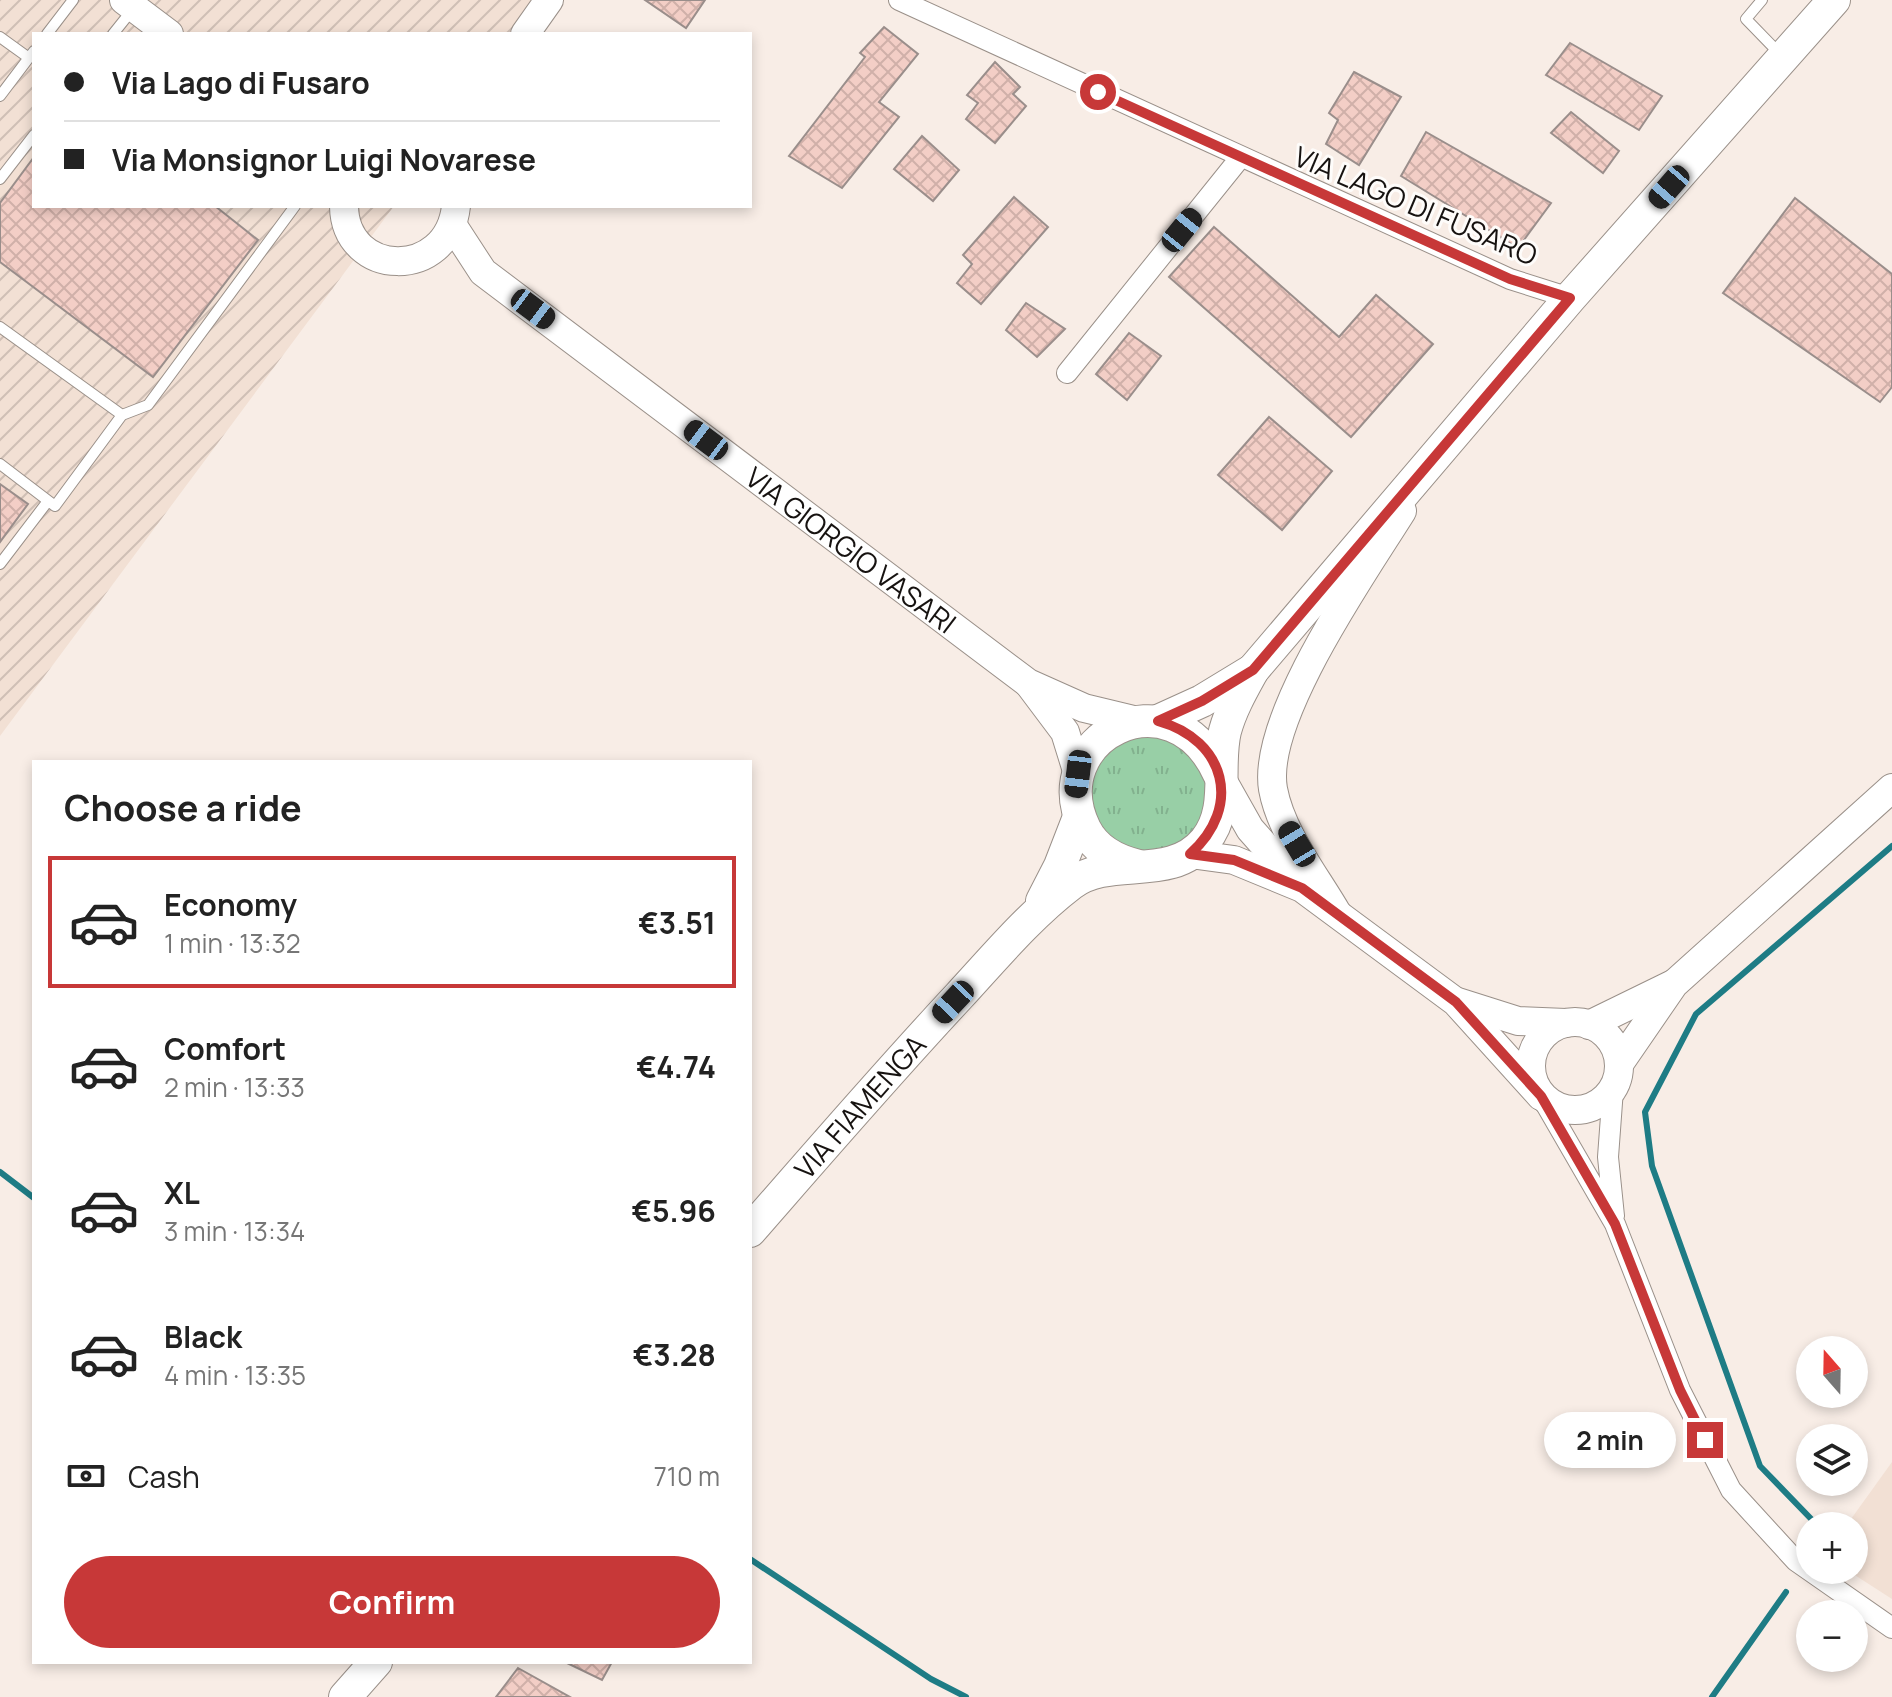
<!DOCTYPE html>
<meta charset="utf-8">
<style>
body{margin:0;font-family:Manrope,sans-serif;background:#f2f2f2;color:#222;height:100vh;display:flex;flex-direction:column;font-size:30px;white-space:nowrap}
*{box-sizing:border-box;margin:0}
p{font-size:26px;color:#767676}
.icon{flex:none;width:44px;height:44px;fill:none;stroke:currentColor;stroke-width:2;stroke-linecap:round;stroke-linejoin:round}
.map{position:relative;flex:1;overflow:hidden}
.side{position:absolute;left:32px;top:760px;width:720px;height:904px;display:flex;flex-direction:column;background:#fff;border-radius:0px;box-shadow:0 4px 12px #0003}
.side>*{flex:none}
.top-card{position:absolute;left:32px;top:32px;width:720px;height:176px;border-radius:0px;box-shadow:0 4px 12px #0003;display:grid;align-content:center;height:176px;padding:0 32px;background:#fff}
.needle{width:52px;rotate:340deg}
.controls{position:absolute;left:1796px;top:1336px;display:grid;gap:16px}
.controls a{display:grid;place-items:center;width:72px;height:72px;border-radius:50%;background:#fff;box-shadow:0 4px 12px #0003;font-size:40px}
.end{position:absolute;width:36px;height:36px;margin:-18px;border:10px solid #c73838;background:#fff;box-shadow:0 0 0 4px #fff}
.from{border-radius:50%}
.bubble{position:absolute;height:56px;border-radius:28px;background:#fff;box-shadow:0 4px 12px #0003;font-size:26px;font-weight:700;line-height:56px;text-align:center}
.car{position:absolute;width:24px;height:48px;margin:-24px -12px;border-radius:10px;box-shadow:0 0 6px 2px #0007;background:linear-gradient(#222 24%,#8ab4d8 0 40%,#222 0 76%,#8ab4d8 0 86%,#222 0)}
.top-card b{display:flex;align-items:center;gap:28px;height:76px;font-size:30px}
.top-card b+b{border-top:2px solid #e0e0e0}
.top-card i{width:20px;height:20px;background:#222}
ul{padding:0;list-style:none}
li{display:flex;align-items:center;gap:24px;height:132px;margin:0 16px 12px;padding:0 16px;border:4px solid transparent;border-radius:0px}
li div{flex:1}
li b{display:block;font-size:30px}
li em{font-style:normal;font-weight:700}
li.current{border-color:#c73838}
li>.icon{width:72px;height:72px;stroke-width:1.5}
h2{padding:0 32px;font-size:36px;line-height:96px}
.pay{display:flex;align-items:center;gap:20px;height:88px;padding:0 32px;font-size:30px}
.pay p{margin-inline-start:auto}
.primary-button{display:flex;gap:16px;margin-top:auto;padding:16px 32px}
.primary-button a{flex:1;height:92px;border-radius:48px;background:#c73838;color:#fff;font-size:32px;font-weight:700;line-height:92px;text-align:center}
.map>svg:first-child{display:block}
</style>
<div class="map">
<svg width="1892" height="1697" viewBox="0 0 1892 1697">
<defs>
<pattern id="industrial-furrows" width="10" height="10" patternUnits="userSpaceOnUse" patternTransform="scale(2)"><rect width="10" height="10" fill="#f2e0d4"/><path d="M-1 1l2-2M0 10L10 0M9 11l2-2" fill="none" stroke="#cfbfb5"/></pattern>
<pattern id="grass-tufts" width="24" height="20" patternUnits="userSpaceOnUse" patternTransform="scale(2)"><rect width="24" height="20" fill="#98cfa6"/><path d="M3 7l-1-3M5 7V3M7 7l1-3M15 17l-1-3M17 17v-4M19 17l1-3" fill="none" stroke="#82b18e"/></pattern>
<pattern id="building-cross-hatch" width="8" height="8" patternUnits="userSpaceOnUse" patternTransform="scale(2)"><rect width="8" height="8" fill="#f3cec6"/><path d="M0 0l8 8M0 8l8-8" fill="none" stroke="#d0b0a9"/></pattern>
</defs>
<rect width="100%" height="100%" fill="#f8ede6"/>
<!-- built -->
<path fill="#f2e0d4" d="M1892 1462V1599L1847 1570H1854V1526H1846Z"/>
<!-- industrial -->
<path fill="url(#industrial-furrows)" d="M0 0H553L527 34H34V206H394L0 736Z"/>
<!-- grass -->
<path fill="url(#grass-tufts)" d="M1091 794a58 58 0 1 1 116 0a58 58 0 1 1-116 0Z"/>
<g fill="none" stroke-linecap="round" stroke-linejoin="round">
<!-- stream -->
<path stroke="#1e7c85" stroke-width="6" d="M0 1172 34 1198
M1818 1526 1760 1466 1652 1166 1645 1112 1696 1014 1892 846
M750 1559 931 1679 966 1697
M1712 1697 1786 1592"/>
</g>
<!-- building -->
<path fill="url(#building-cross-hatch)" stroke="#9a8e8b" stroke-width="2" d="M645 0H705L686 28Z
M884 27 918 54 879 102 899 117 842 188 789 156 865 57 860 53Z
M1570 43 1662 96 1639 130 1546 75Z
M995 62 1020 87 1013 94 1026 106 995 143 966 119 978 103 967 95Z
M1354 72 1401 97 1359 165 1326 144 1338 120 1329 113Z
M1571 112 1619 151 1603 173 1551 133Z
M1426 132 1551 203 1518 248 1401 176Z
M922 136 959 170 933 201 894 169Z
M34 157V206H215L258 240 153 377 0 262V203Z
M1014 197 1048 227 981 304 957 283 972 264 963 255Z
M1795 198 1892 274V387L1880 402 1723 293Z
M1214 227 1339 337 1376 295 1433 344 1351 437 1169 277Z
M1026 303 1065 329 1037 357 1006 330Z
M1129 333 1161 356 1127 400 1096 374Z
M1269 417 1332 471 1282 530 1218 475Z
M0 484 28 504 0 542Z
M565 1662H612L602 1680Z
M518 1668 570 1697H496Z"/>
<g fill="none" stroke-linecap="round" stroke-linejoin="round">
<defs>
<path id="lane" d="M1762 0 1746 19 1780 54
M47 34 73 0
M113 34 133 9
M0 37 29 58
M0 96 34 51
M0 179 34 135
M0 327 122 415 148 405 295 206
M0 464 55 506 122 415
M0 564 48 501"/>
<path id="street" d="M899 0 1510 279 1570 298
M1067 373 1240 158
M1613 1089 1608 1157 1614 1216
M1541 1096 1615 1224 1680 1390 1731 1490 1796 1561 1892 1628"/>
<g id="secondary">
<path d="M124 0 169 34"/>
<path d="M525 34 549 0"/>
<path d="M344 206C345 278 448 281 456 206"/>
<path id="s1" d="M453 226 483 272 1028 683 1084 708 1138 721"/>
<path d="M1029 684 1065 732 1078 774"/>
<path d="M1219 774 1250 829 1296 881"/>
<path d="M1190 854 1234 860 1302 888 1456 1002 1541 1096"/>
<path d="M1337 913C1315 875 1281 833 1273 789 1261 718 1364 572 1402 511"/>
<path d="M1458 1002 1518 1021 1566 1023"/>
<circle cx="1575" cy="1066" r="44"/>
<path d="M1589 1025 1673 984"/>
<path d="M1619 1064 1674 984 1892 788"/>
</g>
<g id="primary">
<path d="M1158 721 1202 701 1253 670"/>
<path d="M1139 866C1117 861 1096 851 1085 829 1040 738 1172 669 1219 774"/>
<path d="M1042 901 1060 866 1079 817"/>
<path id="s2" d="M750 1231C819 1152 888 1072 959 996 995 957 1029 916 1071 884 1111 854 1170 883 1205 841 1231 809 1216 768 1225 731 1231 709 1242 690 1253 670L1570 298 1834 0"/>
<path d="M345 1697 376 1662"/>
</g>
</defs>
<!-- lane casing -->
<use href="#lane" stroke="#9a9089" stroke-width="12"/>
<!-- street casing -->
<use href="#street" stroke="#9a9089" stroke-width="22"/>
<!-- secondary casing -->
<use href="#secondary" stroke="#9a9089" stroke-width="30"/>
<!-- primary casing -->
<use href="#primary" stroke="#9a9089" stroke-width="34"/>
<!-- lane -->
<use href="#lane" stroke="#fff" stroke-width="10"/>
<!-- street -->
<use href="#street" stroke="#fff" stroke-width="20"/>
<!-- secondary -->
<use href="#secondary" stroke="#fff" stroke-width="28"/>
<!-- primary -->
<use href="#primary" stroke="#fff" stroke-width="32"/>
</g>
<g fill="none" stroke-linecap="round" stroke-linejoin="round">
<!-- route -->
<path stroke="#c73838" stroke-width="10" d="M1098 92 1510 279 1570 298 1253 670 1202 701 1158 721C1226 740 1243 807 1190 854L1234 860 1302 888 1456 1002 1541 1096 1615 1224 1680 1390 1705 1440"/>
</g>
<g text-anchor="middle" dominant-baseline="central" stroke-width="6" stroke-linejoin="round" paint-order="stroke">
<!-- street labels -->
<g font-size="28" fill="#161210" stroke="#fefcfa">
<text transform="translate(1416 205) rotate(23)">VIA LAGO DI FUSARO</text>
<text stroke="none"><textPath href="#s1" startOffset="516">VIA GIORGIO VASARI</textPath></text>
<text stroke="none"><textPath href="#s2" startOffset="166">VIA FIAMENGA</textPath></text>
</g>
</g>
</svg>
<div class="controls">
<a><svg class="needle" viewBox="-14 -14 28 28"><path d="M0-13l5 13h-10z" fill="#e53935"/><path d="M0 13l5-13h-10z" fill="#767676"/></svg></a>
<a><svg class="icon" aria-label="layers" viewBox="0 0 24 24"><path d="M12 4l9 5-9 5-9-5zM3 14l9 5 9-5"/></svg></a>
<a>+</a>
<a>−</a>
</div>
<i class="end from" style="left:1098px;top:92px"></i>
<i class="end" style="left:1705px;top:1440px"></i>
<div class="bubble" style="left:1544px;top:1412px;width:132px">2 min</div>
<i class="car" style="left:1669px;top:187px;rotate:221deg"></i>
<i class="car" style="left:1182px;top:230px;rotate:39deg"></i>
<i class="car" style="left:533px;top:309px;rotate:127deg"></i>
<i class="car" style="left:706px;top:440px;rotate:307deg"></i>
<i class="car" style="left:1078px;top:774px;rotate:187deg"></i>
<i class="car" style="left:1297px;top:844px;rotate:329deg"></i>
<i class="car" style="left:953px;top:1002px;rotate:223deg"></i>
<div class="top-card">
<b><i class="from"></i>Via Lago di Fusaro</b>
<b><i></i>Via Monsignor Luigi Novarese</b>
</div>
<section class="side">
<h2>Choose a ride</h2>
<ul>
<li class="current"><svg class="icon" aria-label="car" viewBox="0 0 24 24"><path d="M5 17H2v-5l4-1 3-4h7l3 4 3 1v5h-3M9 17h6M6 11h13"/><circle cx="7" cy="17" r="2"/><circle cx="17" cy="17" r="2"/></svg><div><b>Economy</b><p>1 min · 13:32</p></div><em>€3.51</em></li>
<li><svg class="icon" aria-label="car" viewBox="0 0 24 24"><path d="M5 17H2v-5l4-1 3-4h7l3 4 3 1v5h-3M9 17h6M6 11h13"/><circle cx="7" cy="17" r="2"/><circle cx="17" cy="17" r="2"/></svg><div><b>Comfort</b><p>2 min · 13:33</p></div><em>€4.74</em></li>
<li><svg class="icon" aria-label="car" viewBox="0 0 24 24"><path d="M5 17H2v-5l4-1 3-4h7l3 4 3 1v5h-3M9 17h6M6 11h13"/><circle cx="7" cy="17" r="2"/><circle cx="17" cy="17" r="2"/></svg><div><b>XL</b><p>3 min · 13:34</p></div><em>€5.96</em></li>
<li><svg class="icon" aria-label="car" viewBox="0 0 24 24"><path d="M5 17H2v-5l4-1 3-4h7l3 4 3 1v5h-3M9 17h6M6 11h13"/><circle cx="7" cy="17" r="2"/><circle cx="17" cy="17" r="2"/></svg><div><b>Black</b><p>4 min · 13:35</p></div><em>€3.28</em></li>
</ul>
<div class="pay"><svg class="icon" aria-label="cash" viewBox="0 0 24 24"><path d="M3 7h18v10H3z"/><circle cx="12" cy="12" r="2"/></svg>Cash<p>710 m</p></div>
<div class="primary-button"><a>Confirm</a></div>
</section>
</div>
